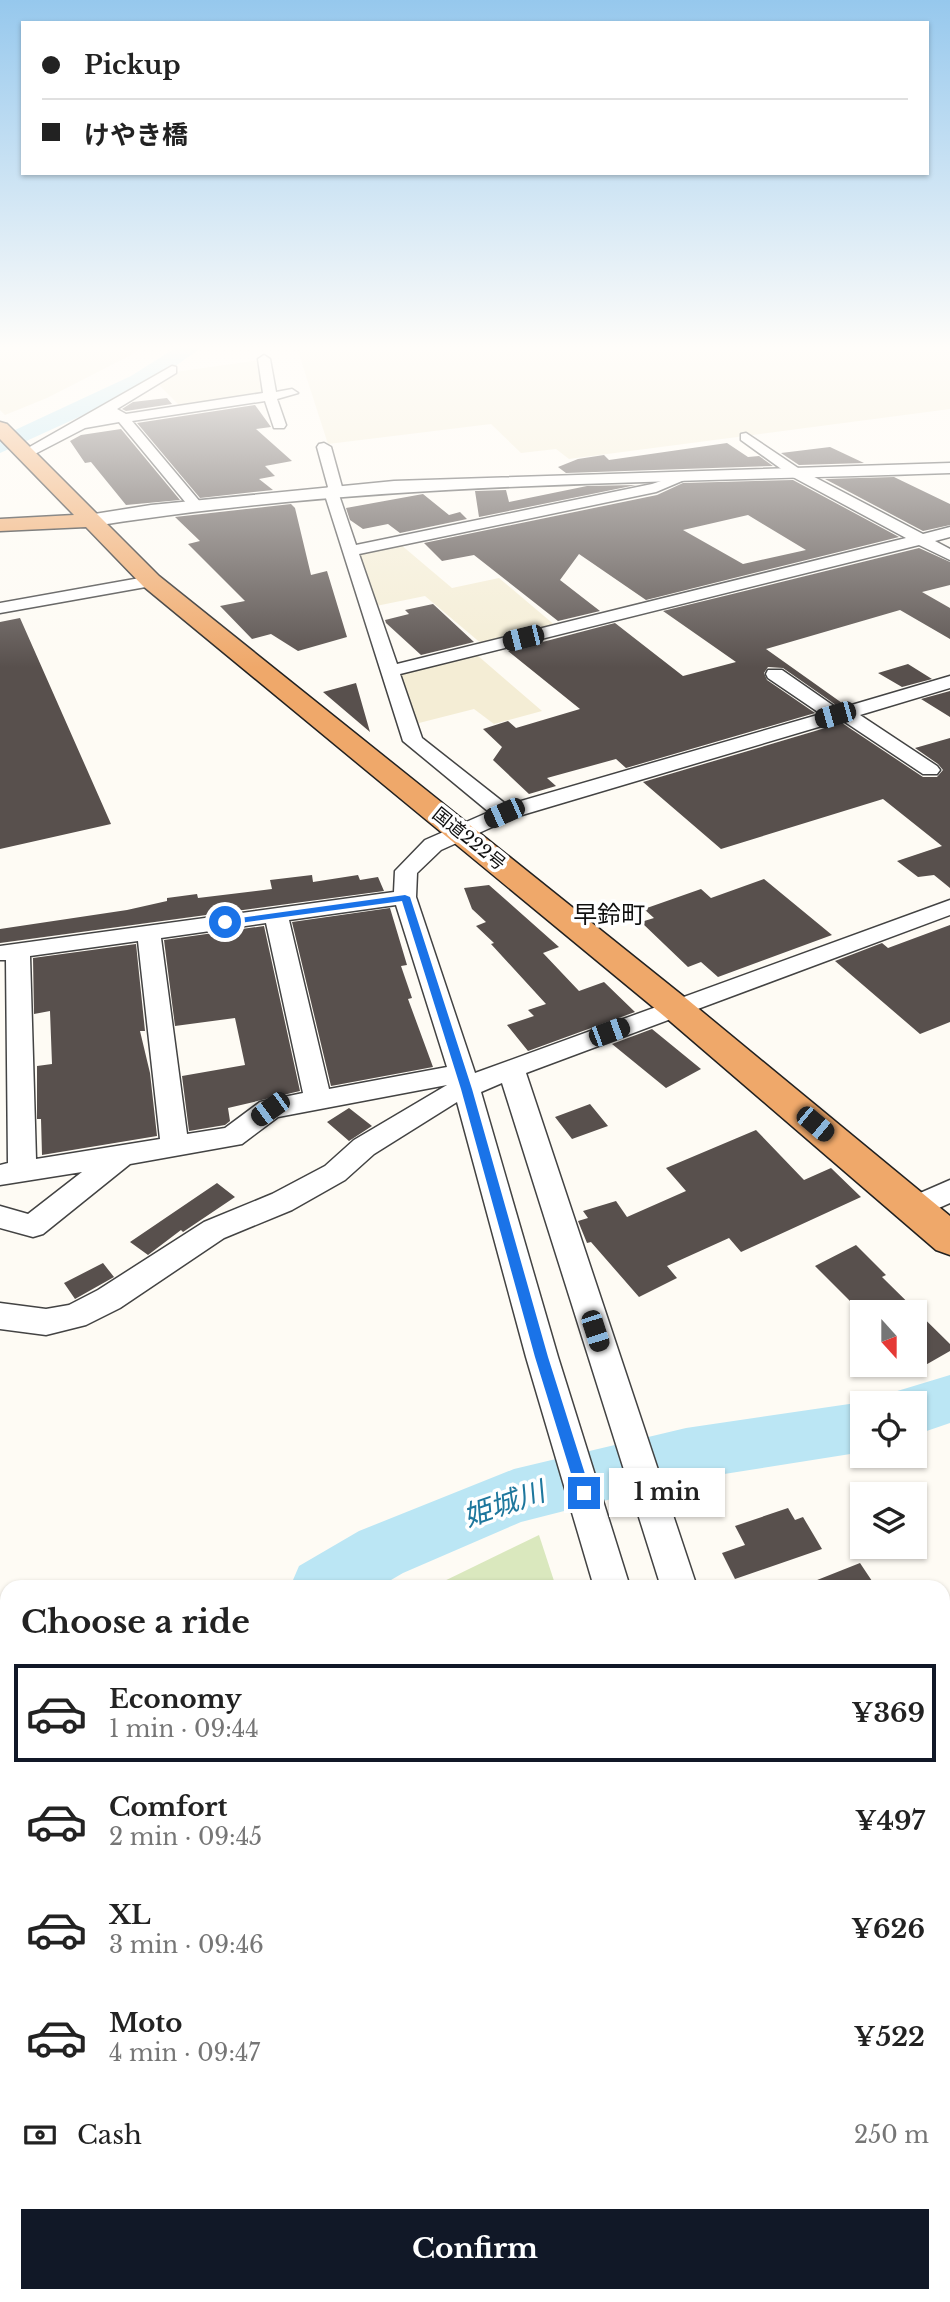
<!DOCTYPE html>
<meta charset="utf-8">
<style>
body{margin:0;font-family:"Libre Baskerville","Noto Sans JP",serif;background:#f6f6f6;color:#222;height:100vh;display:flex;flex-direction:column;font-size:26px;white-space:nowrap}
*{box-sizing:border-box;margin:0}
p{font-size:23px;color:#767676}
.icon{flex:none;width:38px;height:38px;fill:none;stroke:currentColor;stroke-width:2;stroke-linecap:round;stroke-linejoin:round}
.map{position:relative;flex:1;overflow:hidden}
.details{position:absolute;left:0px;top:1580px;width:950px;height:723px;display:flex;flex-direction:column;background:#fff;border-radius:21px 21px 0 0;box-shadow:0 2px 5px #0004}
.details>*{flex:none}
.banner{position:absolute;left:21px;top:21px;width:908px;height:154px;border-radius:0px;box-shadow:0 2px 5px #0004;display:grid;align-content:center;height:154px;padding:0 21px;background:#fff}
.needle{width:46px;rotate:159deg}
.buttons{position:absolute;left:850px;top:1300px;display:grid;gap:14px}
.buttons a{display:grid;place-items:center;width:77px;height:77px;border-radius:0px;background:#fff;box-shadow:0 2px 5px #0004;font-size:35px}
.end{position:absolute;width:32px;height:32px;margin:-16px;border:9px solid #1a73e8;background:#fff;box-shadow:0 0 0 4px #fff}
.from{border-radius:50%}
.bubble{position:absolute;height:49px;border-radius:0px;background:#fff;box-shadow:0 2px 5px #0004;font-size:23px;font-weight:800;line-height:49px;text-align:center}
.car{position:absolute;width:21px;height:42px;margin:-21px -10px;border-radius:9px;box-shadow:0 0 5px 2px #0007;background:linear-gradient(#222 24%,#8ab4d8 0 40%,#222 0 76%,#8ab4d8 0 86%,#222 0)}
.banner b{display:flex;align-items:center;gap:24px;height:66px;font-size:26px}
.banner b+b{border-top:2px solid #e0e0e0}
.banner i{width:18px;height:18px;background:#222}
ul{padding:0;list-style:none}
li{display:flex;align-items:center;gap:21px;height:98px;margin:0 14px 10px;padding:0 7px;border:4px solid transparent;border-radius:0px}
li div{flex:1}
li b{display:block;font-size:26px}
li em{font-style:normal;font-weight:800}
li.selected{border-color:#111827}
li>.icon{width:63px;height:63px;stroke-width:1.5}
h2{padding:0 21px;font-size:32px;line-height:84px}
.pay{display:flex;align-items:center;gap:18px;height:77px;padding:0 21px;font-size:26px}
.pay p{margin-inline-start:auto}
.primary-button{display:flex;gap:14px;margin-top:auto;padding:14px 21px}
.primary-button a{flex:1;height:80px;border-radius:0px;background:#111827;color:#fff;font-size:28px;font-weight:800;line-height:80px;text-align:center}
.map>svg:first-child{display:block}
</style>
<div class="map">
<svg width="950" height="2302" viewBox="0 0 950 2302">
<rect width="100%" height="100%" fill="#fefbf4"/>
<!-- farmland -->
<path fill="#f4edd5" d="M0 345H145L131 355 47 398 5 415 0 410Z
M296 345H950V409L569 459 556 449 521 453 491 424 328 444Z
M260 360 264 393 180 406 157 383 175 372Z
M400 544 452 588 499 578 557 627 483 645 425 596 376 606 359 552Z
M477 655 542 711 494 724 474 709 415 724 398 673Z"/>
<!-- green -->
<path fill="#dae8be" d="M539 1535 556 1587H432Z"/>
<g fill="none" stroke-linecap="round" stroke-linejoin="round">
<!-- river -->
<path fill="#bbe6f4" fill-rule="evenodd" d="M180 345H205L147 386 0 453V437L131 376Z
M950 1375V1423L915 1435V1404H889L894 1392Z
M863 1402 868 1404H863V1452L686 1480 521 1522 403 1573 379 1587H290L299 1566 359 1531 514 1469 686 1428Z
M7 1764V1838L0 1841V1767Z"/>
</g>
<!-- building -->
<path fill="#58504d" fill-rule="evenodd" d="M167 398 172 404 126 411 122 409 133 402Z
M255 405 271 427 256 429 292 461 265 466 275 476 259 479 273 490 200 498 137 423Z
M121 429 180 500 126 505 91 462 85 463 70 441 81 435Z
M727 443 748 457 759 456 773 466 566 473 558 467 578 459 604 455 609 460Z
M830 447 864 463 799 465 781 453Z
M894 477 950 504V525L923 531 825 479Z
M793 480 899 537 646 600 579 554 560 580 600 611 558 621 474 555 442 561 424 543 657 495 683 483ZM748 515 806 550 743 564 683 530Z
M636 485 479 517 475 491 506 490 509 502 587 486Z
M423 494 449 515 460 512 467 519 400 533 388 524 363 529 350 520 346 508Z
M291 504 295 508 311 575 327 571 347 637 298 651 271 634 252 639 220 606 245 601 188 544 200 541 175 517Z
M919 548 950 562V585L922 592 950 608V639L900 610 766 649 842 703 836 705 783 668 768 667 764 673 767 680 815 713 626 768 616 759 547 778 556 786 529 794 493 760 502 747 483 729 508 721 516 728 580 709 508 651 615 623 683 676 736 662 663 611Z
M433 604 474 642 421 655 386 623 385 620 409 614 405 610Z
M20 618 111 824 0 849V622Z
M908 664 932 679 902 687 878 673Z
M356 683 370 732 323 692Z
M950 691V717L921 699Z
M842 723 923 777H937L943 770 938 764 915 748 950 738V888L934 875 918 877 897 861 942 846 883 799 721 849 643 782Z
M312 875 313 882 358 875 360 880 378 877 384 891 0 943V929L127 910 167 901V898L197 894 198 898 272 889 270 880Z
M764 879 832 935 718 977 701 962 688 967 641 922 654 918 644 909 701 889 711 898Z
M489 885 559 947 543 953 579 991 604 982 635 1012 528 1051 507 1025 534 1016 528 1010 546 1004 491 944 494 943 476 926 486 922 472 909 464 888Z
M390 908 407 965 401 966 412 998 408 999 433 1067 331 1086 292 922Z
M950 925V1022L920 1034 835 961 882 943 888 948Z
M264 926 300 1091 228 1108 230 1121 225 1125 189 1131 182 1076 245 1065 235 1018 175 1026 164 940Z
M136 944 145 1031H140L150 1073 157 1136 42 1155 41 1119H37V1066L52 1064 50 1011 34 1014 33 958Z
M652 1029 701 1069 666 1088 612 1044Z
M590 1104 608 1126 572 1139 555 1117Z
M349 1108 372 1126 349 1141 327 1122Z
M756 1130 804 1180 831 1168 861 1197 741 1252 729 1238 667 1266 677 1278 639 1297 591 1242 587 1243 578 1221 588 1218 583 1211 616 1201 627 1217 686 1191 666 1168Z
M217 1183 235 1197 183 1232 181 1230 148 1255 130 1242Z
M856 1245 886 1275 882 1277 950 1344V1351L915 1371V1312H861L815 1266Z
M103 1263 114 1277 75 1299 64 1283Z
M788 1508 795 1520 803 1517 822 1549 735 1579 722 1553 745 1545 735 1526Z
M860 1563 876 1587H802V1586Z"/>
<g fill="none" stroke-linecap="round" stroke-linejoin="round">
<defs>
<path id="minor" d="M264 355 270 359 276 392 292 389 298 393 277 399 286 425 284 428H274L265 401 132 421 201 503 204 506 201 509H191L119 422 85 428 31 456H21L19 453 172 366 176 367V373L117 409 126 414 263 393 258 359Z
M746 433 801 470 923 534 950 527V537L935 541 950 549V560L919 545 400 674 422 738 507 805 821 714 768 678 766 674 768 670H782L838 709 950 676V688L860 715 937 766 940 770 937 774H923L842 720 512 818 441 850 417 873 416 897 475 1073 950 900V915L526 1073 697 1587H661L502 1083 481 1092 558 1357 630 1587H594L526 1357 457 1102 374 1154 345 1180 292 1210 224 1238 120 1308 86 1325 46 1335 0 1329V1303L46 1309 69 1305 98 1290 204 1222 272 1194 325 1166 354 1140 447 1085 278 1117 242 1144 130 1164 43 1234 33 1237 0 1228V1206L28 1214 82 1172 0 1185V1165L8 1163 6 960H0V946L394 892 395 871 425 840 489 812 403 741 324 492 328 487 317 447 319 444 324 443 331 447 342 487 338 492 356 545 652 484 682 474 689 478 656 492 359 554 397 664 906 538 791 476 741 440V434ZM396 905 447 1067 329 1089 289 920ZM266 923 303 1093 260 1102 225 1128 187 1134 161 938ZM138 941 160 1139 36 1159 30 956Z
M151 576 157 577 159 581 157 585 0 613V603Z
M950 1180V1203L914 1219 904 1216 899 1208 904 1200Z
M7 2144V2192L0 2195V2147Z
M943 2271 950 2273V2302H920L918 2296H943Z
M809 2296H859L862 2302H810Z"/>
<path id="tertiary" d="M950 463V473C663 483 372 481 88 527L78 521 88 515 151 505 394 481Z"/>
<path id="trunk" d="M0 422 7 424 159 576 688 1000 950 1216V1255L936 1250 664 1016 143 586 86 527 0 531V519L74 515 0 439Z"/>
</defs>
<!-- minor casing -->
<use href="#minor" stroke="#434343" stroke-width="3"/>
<!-- tertiary casing -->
<use href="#tertiary" stroke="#434343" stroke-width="3"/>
<!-- trunk casing -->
<use href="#trunk" stroke="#212121" stroke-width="3"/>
<!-- minor -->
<use href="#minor" fill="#fff" fill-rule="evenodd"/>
<!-- tertiary -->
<use href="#tertiary" fill="#fff" fill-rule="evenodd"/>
<!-- trunk -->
<use href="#trunk" fill="#efa86a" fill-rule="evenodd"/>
</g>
<!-- sky -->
<linearGradient id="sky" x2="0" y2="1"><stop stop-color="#96c8ed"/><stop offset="0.52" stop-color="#fffdfa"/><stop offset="1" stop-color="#fffdfa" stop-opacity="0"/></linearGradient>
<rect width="950" height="668" fill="url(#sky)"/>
<!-- route -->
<path fill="#1a73e8" d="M405 895 410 897 472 1089 548 1357 591 1493 584 1500 577 1493 535 1357 461 1089 402 901 225 925 220 922 225 920Z"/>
<g text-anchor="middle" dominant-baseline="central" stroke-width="7" stroke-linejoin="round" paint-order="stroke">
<!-- far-street labels -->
<g font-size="18" fill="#101010" stroke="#fff">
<text transform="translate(469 839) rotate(39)">国道222号</text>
</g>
<!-- quarter labels -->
<g font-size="24" fill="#101010" stroke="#fff">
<text x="609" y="914">早鈴町</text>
</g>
<!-- near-water labels -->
<g font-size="28" font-style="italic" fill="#1e779d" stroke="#fff">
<text transform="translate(504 1504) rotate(-19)">姫城川</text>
</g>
</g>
</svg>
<div class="buttons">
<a><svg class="needle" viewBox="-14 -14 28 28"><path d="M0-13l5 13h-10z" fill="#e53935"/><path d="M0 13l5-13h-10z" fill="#767676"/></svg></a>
<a><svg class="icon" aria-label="locate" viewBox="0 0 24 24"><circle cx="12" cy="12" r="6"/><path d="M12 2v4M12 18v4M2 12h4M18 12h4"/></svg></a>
<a><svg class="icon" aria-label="layers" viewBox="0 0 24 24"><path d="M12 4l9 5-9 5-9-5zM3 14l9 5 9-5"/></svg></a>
</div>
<i class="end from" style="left:225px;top:922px"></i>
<i class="end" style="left:584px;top:1493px"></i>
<div class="bubble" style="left:609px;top:1468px;width:116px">1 min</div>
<i class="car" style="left:523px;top:638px;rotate:256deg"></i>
<i class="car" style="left:835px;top:715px;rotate:254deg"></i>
<i class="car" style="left:504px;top:813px;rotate:246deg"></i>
<i class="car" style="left:609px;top:1032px;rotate:70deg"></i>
<i class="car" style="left:270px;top:1109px;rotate:234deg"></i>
<i class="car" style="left:815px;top:1124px;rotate:130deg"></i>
<i class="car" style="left:595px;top:1331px;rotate:162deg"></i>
<div class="banner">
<b><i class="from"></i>Pickup</b>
<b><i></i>けやき橋</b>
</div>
<section class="details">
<h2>Choose a ride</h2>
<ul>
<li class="selected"><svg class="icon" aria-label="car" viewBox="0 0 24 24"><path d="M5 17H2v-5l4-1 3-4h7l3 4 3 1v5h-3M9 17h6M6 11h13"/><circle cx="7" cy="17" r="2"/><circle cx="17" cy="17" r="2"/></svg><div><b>Economy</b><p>1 min · 09:44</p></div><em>¥369</em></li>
<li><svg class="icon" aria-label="car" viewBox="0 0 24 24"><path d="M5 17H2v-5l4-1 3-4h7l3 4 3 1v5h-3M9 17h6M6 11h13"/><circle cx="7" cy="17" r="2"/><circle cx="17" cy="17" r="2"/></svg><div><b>Comfort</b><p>2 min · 09:45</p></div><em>¥497</em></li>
<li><svg class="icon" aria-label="car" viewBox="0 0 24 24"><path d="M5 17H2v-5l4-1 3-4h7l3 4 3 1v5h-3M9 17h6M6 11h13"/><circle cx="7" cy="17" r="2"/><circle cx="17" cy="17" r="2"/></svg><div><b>XL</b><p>3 min · 09:46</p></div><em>¥626</em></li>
<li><svg class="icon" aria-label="car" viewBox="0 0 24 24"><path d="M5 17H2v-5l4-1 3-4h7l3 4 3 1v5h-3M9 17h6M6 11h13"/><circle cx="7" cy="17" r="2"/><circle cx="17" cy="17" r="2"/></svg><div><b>Moto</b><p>4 min · 09:47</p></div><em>¥522</em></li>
</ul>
<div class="pay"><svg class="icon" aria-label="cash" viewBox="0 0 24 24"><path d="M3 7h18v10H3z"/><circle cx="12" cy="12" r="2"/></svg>Cash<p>250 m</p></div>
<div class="primary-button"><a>Confirm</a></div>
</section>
</div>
